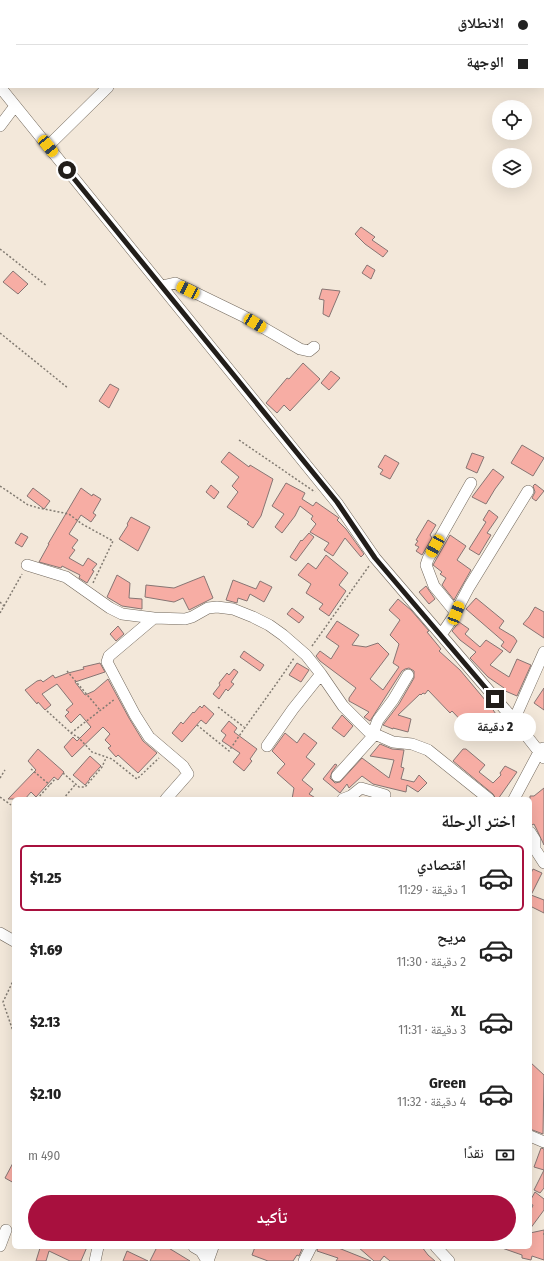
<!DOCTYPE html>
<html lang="ar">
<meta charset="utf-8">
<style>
body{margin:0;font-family:"Fira Sans Condensed","Noto Naskh Arabic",sans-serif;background:#f2f2f2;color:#222;direction:rtl;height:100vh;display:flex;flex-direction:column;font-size:15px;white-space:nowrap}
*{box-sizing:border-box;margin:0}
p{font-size:13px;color:#767676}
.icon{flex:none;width:22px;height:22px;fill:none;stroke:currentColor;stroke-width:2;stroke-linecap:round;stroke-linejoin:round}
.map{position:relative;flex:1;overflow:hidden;direction:ltr}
.panel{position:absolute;left:12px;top:797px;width:520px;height:452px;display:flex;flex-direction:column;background:#fff;border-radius:6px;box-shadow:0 4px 16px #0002;direction:rtl}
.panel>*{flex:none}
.guide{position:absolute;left:0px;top:0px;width:544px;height:88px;box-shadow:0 4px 16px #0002;direction:rtl;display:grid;align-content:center;height:88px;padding:0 16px;background:#fff}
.tools{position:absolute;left:492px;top:100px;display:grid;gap:8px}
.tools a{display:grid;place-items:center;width:40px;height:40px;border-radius:50%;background:#fff;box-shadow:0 4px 16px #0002;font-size:20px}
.end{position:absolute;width:18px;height:18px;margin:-9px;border:5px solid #221e1a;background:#fff;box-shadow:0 0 0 2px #fff}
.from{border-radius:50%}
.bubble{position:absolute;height:28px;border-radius:14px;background:#fff;box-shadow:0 4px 16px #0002;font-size:13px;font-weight:800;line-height:28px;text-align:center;direction:rtl}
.car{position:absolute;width:12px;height:24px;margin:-12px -6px;border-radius:5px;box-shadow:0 0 3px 1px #0007;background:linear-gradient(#f5c518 24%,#345 0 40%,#f5c518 0 76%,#345 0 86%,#f5c518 0)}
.guide b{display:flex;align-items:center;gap:14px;height:38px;font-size:15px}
.guide b+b{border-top:1px solid #e0e0e0}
.guide i{width:10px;height:10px;background:#222}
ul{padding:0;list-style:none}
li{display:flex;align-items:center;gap:12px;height:66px;margin:0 8px 6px;padding:0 8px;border:2px solid transparent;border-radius:6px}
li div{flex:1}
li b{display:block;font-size:15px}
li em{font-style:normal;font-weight:800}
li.active{border-color:#a8103e}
li>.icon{width:36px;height:36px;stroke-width:1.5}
h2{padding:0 16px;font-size:18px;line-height:48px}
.pay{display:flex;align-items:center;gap:10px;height:44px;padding:0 16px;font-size:15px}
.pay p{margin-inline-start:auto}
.button{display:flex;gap:8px;margin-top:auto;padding:8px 16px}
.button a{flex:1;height:46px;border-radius:24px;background:#a8103e;color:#fff;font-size:16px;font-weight:800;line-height:46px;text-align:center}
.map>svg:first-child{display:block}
</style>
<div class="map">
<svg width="544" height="1261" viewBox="0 0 544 1261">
<rect width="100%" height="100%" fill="#f3e8da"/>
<!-- building -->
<path fill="#f7ada4" stroke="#877573" d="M361 227 375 237 372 240 388 251 383 257 365 244 355 234Z
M367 265 375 270 371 279 362 273Z
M13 271 28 284 18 294 3 282Z
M322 289 340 291 329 317 323 314 324 300 319 299Z
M303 363 320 379 290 411 284 405 277 413 266 403 287 378 289 379Z
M331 371 340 378 329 390 321 383Z
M110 384 119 389 109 408 99 401Z
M522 445 544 458 533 476 511 463Z
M229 452 249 467 250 465 273 479 261 516 253 528 247 524 249 522 227 507 238 492 232 486 239 477 221 462Z
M472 453 484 457 477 473 466 468Z
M385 455 399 463 390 479 380 474 383 470 378 467Z
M493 469 504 477 495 489 486 504 472 497Z
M286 483 305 493 302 499 313 506 316 502 339 518 337 520 346 529 364 554 361 557 345 538 333 556 324 550 329 543 310 532 316 524 311 519 313 516 300 506 295 516 282 533 275 527 284 514 272 506Z
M535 484 544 491 536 501 532 498 535 492 533 486Z
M211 485 219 492 214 499 206 492Z
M33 488 50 501 44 509 27 496Z
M81 488 92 496 93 494 101 499 93 513 96 515 91 522 81 515 69 534 78 540 72 548 75 550 69 558 83 566 88 558 97 564 92 570 94 571 87 583 79 578 80 575 62 566 61 568 39 562 49 544H48Z
M489 510 498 517 487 533 491 535 479 555 469 549 486 522 483 520Z
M131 517 150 527 138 551 119 539 128 525 127 524Z
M428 520 436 525 430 535 432 538 422 555 416 551 419 547 415 545 418 541 416 540Z
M21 533 28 537 22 547 15 543Z
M309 533 314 537 296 561 290 557 301 540 302 541Z
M450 535 466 546 457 560 471 570 454 600 442 585 446 578 440 574 442 572 433 565Z
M326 555 348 573 339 585 346 591 329 616 319 609 323 604 306 593 311 584 298 575 308 563 316 569Z
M117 575 130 583 129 598 142 599V609L122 606 107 597Z
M204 576 213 598 189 610 183 598 174 602 145 597 146 585 174 588Z
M233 580 256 589 260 581 272 587 264 602 250 594 247 601 238 598 237 603 226 600Z
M426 586 435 599 429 604 419 592Z
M476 598 504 621 499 628 514 637 517 641 510 653 501 646 504 642 466 609Z
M398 599 411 610 429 631 427 632 441 649 439 651 460 670 491 707 498 717 473 738 467 729 468 728 452 711 450 713 428 690 425 694 423 693 421 695 420 694 398 715 411 719 408 732 393 728V729L383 725 399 704 414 678V671L409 668 405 669 402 671 370 721 364 717 369 712 349 701V698L356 688 320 661 316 656 320 651 331 659 339 646 326 637 337 621 359 635 352 645 366 647 378 643 389 654 370 679 383 690 399 667 393 663 399 644 390 635 400 620 389 610Z
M535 607 544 612V638L523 624 529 617Z
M292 608 304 617 299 623 287 614Z
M459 622 469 629 465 634 480 647 486 640 503 651 490 665 509 677 517 659 531 665 517 696 503 690 504 688 488 677 470 658 476 652 460 640 452 631Z
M118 626 124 634 116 641 110 634Z
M244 651 264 665 260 671 240 657Z
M100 663 105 672 75 682 85 695 94 691 108 679 129 718 143 741 157 753 138 773 118 755 116 757 108 748 111 746 105 740 110 734 103 727 72 757 64 747 73 737 77 741 91 727 80 714 71 723 65 716 69 712 66 710 73 704 57 684 42 694 51 705 45 710 38 702 37 704 25 690 37 681 41 680 43 682 53 675 55 678 68 673 84 669 83 667Z
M297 663 309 670 301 682 289 675Z
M234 669 238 672 231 682 234 684 228 691 226 689 219 699 213 694 220 685 219 683 227 673 229 675Z
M544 688V710L534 703Z
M204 705 214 714 206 724 201 720 182 742 172 733 181 722 183 724 193 712 194 713 200 706 202 708Z
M342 715 353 726 344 737 332 728Z
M229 721 237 728 234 732 257 749 250 759 252 761 244 771 233 762 240 753 222 741 226 735 221 731Z
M285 733 297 743 304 733 317 743 306 757 315 764 302 780 313 789 309 794 317 799H292L294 788 277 773 285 764 272 751Z
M380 744 392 749 404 750 401 767 404 768 401 779 414 782 419 775 427 783 418 792 407 785 406 792 373 784 362 776 349 788 347 784 340 793 323 779 335 764 337 765 332 772 330 778 335 783 340 782 362 758 389 778 394 760 370 756Z
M38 749 64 772 58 780 54 777 36 797 31 792 25 799H8L36 770 28 761Z
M463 749H466L485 765 479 772 493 783 501 775 500 773 505 766 517 772 498 799H496L493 794 453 761Z
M90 756 101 766 89 779H90L85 785 73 775Z
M544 788V845L537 830 534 824 532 825 530 820V796H534Z
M533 869 542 873 531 895 544 900V913L530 906V875Z
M530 1062 544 1075 543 1134 530 1129Z
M541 1148 544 1149V1170L534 1167Z
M14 1161V1183L5 1178Z
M544 1170V1188L540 1193 534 1190Z
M535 1192 544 1199V1210L530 1229V1212L533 1205 530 1204V1201Z
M544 1230V1260L532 1256 531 1260 522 1258V1255L502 1248V1247H530V1233Z
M39 1247H87L81 1261H70L49 1251 46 1261H36L40 1248Z
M157 1247H167L190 1261H150Z
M255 1247H295L302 1249 299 1256 297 1255 293 1261H268L252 1255Z
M318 1247H336L371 1261H336L338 1258 317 1251Z
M358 1247H422L428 1255 435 1261H390L384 1256 380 1261H374Z
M127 1251 148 1261H123Z"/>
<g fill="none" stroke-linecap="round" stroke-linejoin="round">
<defs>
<path id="minor" d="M195 1 196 0
M0 87 337 503 375 558 514 720 544 758
M0 126 15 106
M48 146 108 87
M162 286 175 283 243 316 300 349 309 351 314 347
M27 565 66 577 110 608 122 614 154 618 185 619 192 617 208 608 217 607 233 609 253 617 269 625 283 635 306 655 321 674 343 706 368 731 393 742 412 744 428 750 489 799
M456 613 460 604 469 587 528 491
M154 618 109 656 107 662 135 715 149 737 183 766 188 774 166 799
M441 635 456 613 434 586 426 565 428 559 471 483
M514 720 544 652
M373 733 378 720 393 700 408 675
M267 746 293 709 321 674
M337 776 375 734
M343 799 351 796 361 788 385 795
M514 799 539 752 543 748
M530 832 535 840V849L544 863
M0 933 14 941
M530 1136 544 1142
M0 1246 6 1230
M194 1247 201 1251 207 1261
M436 1247 449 1261
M95 1261 98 1247
M208 1261 213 1247
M304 1261 311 1247"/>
</defs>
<!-- minor casing -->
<use href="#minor" stroke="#72685c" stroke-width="12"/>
<!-- path -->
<path stroke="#827b72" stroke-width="1.5" stroke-dasharray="2 2" stroke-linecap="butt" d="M0 249 47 286
M0 333 68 388
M239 440 315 492
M0 486 28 505 39 508 69 514 82 524 113 541 93 583
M0 602 4 606
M0 613 22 574
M312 646 369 566
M67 671 100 710
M218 707 244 727
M47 711 71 733 79 738 92 752 112 759 137 779 159 758
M197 725 229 751C250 719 273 690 294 658
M71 733 115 699
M31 769 50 785
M63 773 79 787H85L102 767 106 758
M0 778 5 770
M0 797 11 805
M37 799 55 779
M63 799 75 785
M14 979 3 1002 14 1034
M544 1235V1233"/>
<!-- minor -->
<use href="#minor" stroke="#fff" stroke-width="11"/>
</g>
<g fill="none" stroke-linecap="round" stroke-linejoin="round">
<!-- route -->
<path stroke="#221e1a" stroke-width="5" d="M67 170 337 502 375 558 495 699"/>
</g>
</svg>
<div class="tools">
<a><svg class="icon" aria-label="locate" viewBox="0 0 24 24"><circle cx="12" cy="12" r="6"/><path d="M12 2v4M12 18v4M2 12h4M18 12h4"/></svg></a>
<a><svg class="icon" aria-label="layers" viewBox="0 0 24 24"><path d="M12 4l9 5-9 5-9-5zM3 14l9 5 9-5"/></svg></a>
</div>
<i class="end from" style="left:67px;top:170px"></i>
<i class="end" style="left:495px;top:699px"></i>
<div class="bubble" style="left:454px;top:713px;width:82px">2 دقيقة</div>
<i class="car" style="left:48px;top:146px;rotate:141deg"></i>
<i class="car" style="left:188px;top:290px;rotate:296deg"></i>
<i class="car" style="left:255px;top:323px;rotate:121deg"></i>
<i class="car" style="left:435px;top:546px;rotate:209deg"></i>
<i class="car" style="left:456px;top:613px;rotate:21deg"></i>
<div class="guide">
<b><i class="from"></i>الانطلاق</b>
<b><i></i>الوجهة</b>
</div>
<section class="panel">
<h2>اختر الرحلة</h2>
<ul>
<li class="active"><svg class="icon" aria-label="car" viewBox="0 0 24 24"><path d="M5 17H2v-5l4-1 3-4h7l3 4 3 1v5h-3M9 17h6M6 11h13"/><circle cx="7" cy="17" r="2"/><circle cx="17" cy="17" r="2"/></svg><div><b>اقتصادي</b><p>1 دقيقة · 11:29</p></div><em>$1.25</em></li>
<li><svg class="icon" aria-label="car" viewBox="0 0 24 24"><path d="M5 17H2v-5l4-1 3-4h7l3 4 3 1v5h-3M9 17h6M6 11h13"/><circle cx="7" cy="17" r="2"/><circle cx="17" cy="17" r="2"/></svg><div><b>مريح</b><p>2 دقيقة · 11:30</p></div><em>$1.69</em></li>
<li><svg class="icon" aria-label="car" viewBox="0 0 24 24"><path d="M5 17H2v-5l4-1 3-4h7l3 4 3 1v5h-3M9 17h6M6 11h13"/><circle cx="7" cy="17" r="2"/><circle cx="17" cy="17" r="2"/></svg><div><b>XL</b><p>3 دقيقة · 11:31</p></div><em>$2.13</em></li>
<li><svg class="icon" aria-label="car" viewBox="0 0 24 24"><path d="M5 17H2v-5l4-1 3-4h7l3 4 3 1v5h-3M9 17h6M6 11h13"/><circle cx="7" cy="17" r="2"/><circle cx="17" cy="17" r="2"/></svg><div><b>Green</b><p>4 دقيقة · 11:32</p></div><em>$2.10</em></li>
</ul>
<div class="pay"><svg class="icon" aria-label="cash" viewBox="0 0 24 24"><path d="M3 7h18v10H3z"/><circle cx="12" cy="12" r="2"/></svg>نقدًا<p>490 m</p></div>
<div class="button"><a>تأكيد</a></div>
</section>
</div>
